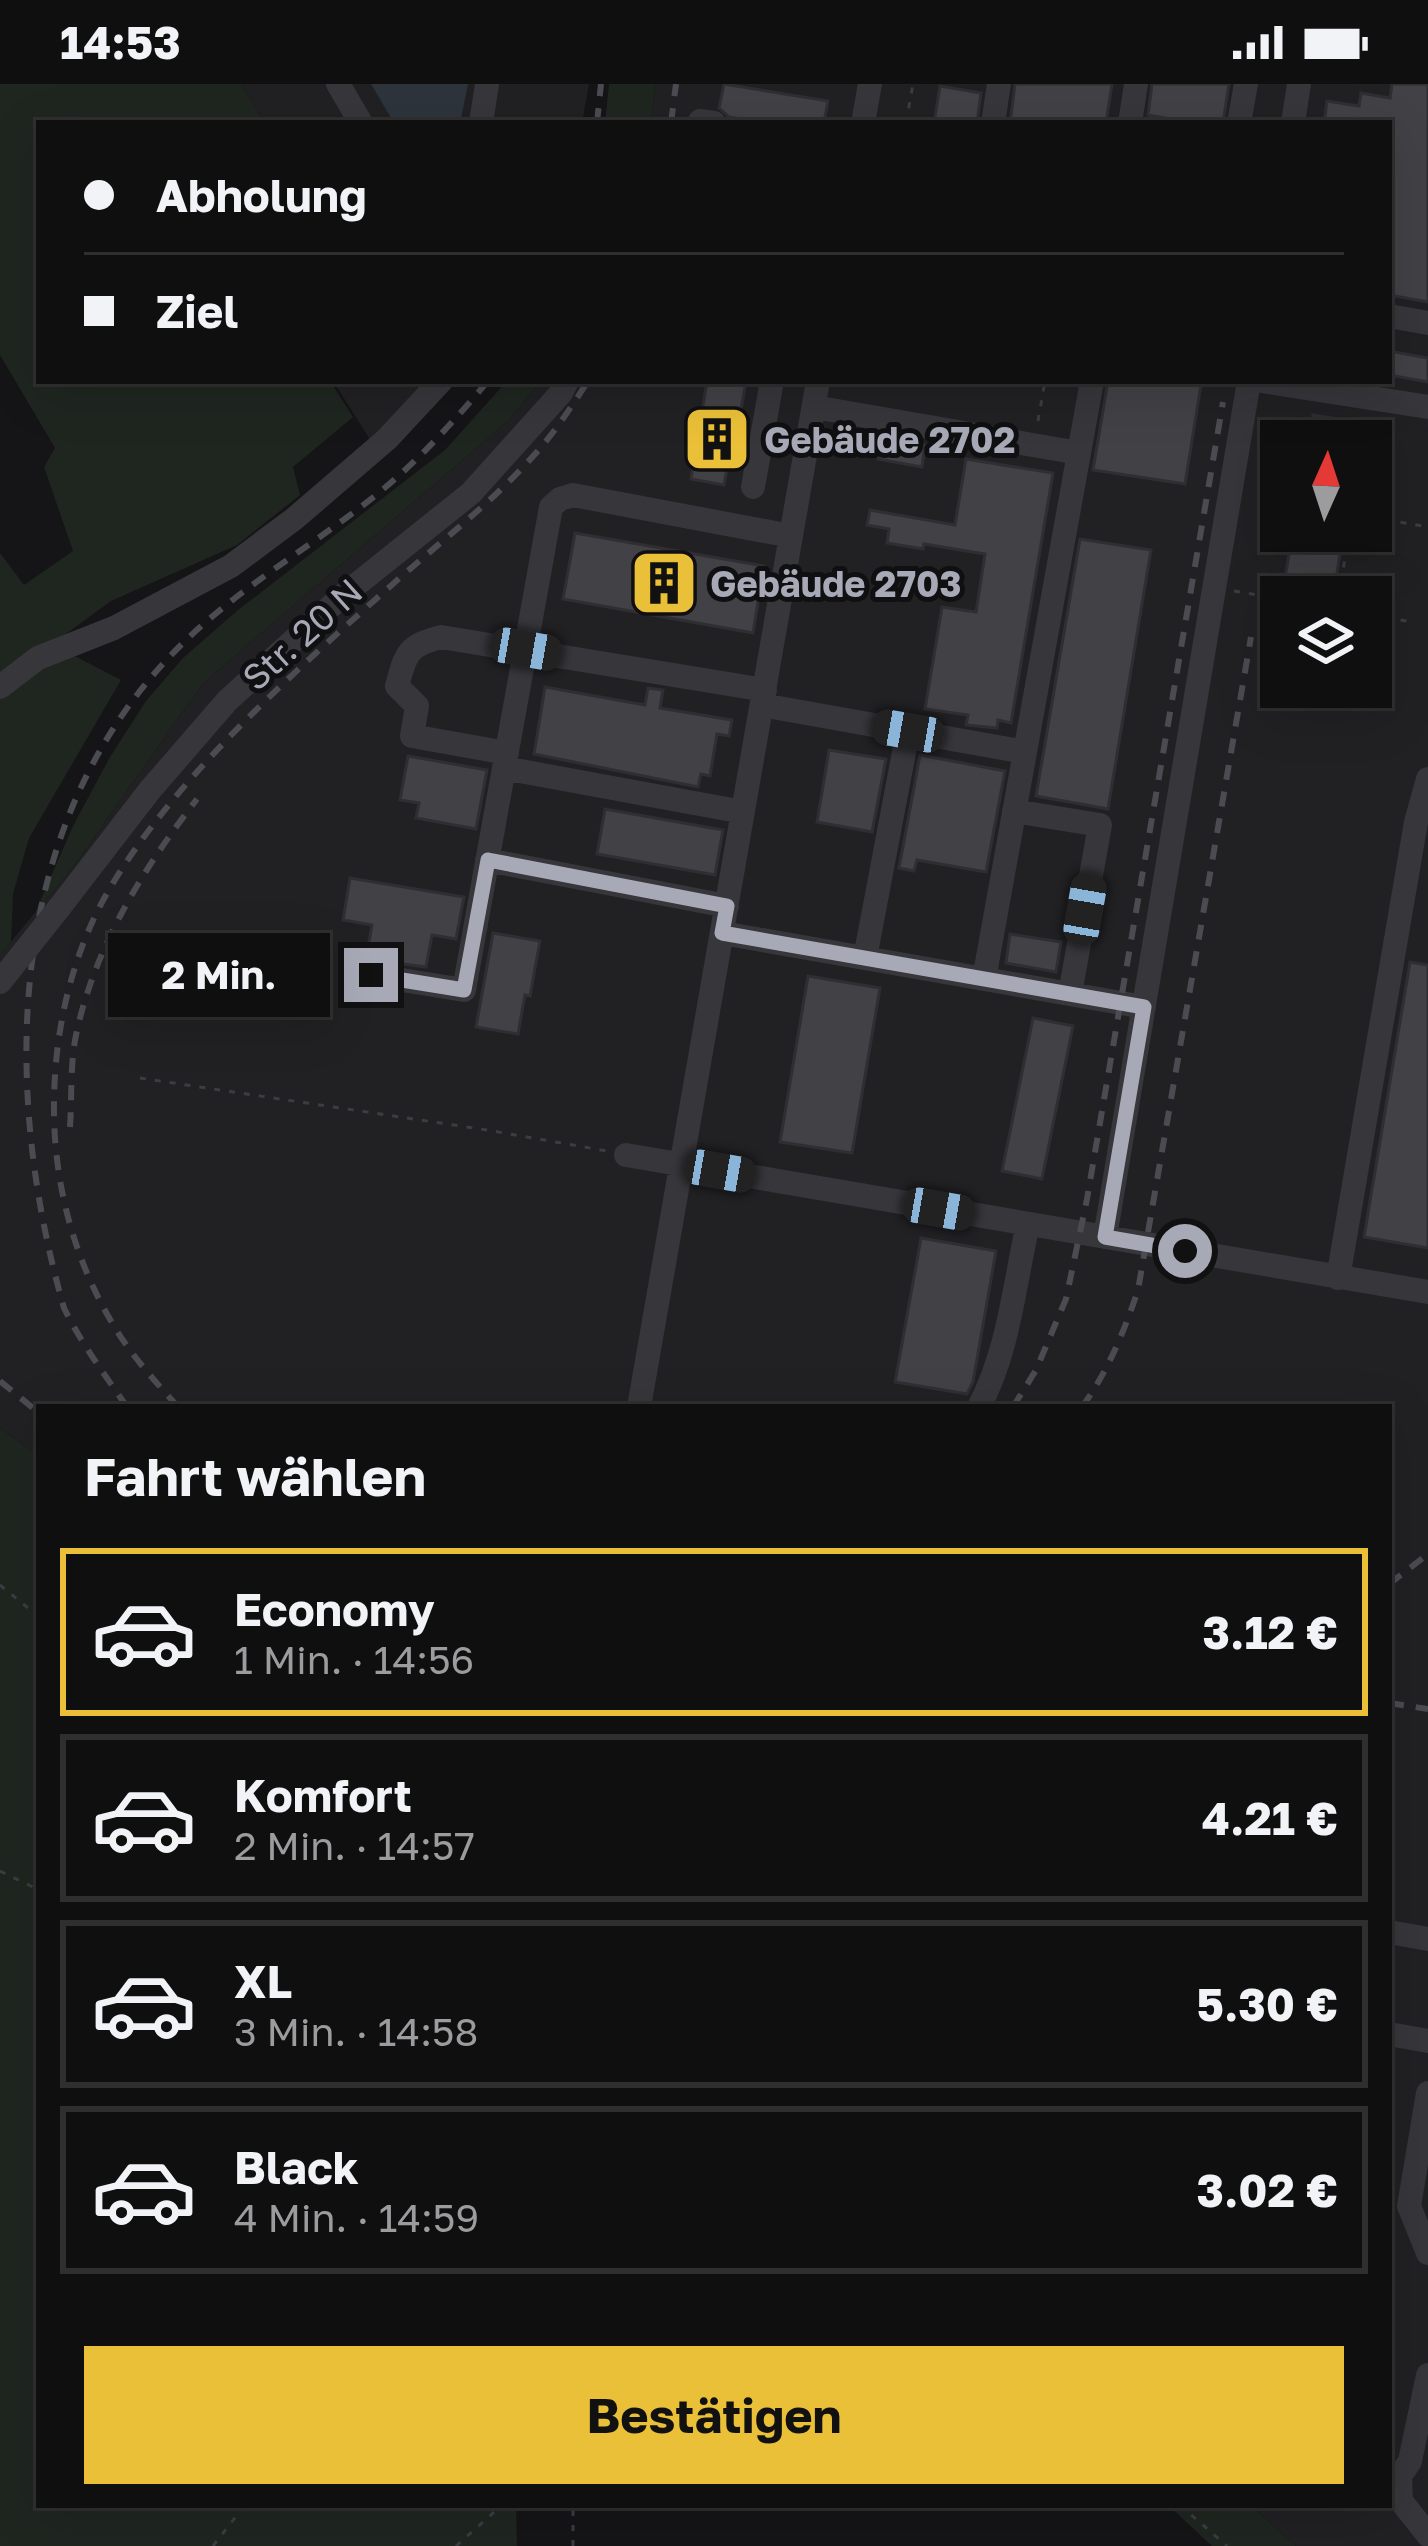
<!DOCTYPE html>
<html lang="de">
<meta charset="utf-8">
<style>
body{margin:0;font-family:"Golos Text",sans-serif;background:#1e1d1e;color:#f1f3f6;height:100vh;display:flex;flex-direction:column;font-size:45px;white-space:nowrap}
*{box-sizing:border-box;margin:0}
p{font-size:39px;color:#9c9c9f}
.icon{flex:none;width:66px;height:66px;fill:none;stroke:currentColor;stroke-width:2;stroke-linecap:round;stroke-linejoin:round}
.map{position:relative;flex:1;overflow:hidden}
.details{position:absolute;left:36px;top:1320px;width:1356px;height:1104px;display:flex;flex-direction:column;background:#100f10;border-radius:0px;box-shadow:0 12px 48px #0002,0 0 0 3px #302f30}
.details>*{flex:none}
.hud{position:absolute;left:36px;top:36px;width:1356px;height:264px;border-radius:0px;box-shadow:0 12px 48px #0002,0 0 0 3px #302f30;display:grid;align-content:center;height:264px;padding:0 48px;background:#100f10}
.needle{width:78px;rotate:3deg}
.controls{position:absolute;left:1260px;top:336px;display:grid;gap:24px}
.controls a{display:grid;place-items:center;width:132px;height:132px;border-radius:0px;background:#100f10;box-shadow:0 12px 48px #0002,0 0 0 3px #302f30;font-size:60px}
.end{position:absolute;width:54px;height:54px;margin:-27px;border:15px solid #a7aab6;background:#111;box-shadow:0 0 0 6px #111}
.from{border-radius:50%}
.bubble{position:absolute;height:84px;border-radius:0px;background:#100f10;box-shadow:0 12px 48px #0002,0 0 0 3px #302f30;font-size:39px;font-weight:700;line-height:84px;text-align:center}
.car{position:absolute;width:36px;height:72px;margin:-36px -18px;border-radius:15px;box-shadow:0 0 9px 3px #0007;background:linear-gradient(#222 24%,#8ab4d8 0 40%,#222 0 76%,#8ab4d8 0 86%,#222 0)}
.hud b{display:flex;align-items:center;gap:42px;height:114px;font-size:45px}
.hud b+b{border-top:3px solid #302f30}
.hud i{width:30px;height:30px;background:#f1f3f6}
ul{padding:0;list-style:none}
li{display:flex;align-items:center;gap:36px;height:168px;margin:0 24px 18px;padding:0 24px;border:6px solid #302f30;border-radius:0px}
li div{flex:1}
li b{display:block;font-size:45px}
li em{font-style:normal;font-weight:700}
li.on{border-color:#eac038}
li>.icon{width:108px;height:108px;stroke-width:1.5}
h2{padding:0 48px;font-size:54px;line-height:144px}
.action{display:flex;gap:24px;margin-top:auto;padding:24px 48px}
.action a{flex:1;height:138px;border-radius:0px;background:#eac038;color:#111;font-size:48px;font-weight:700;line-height:138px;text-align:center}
.status{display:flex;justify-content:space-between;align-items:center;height:84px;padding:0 60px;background:#100f10;direction:ltr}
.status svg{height:33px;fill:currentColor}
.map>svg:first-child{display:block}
</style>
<div class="status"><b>14:53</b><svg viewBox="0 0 49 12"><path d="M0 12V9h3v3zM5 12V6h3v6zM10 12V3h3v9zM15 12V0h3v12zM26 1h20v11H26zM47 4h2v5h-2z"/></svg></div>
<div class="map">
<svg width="1428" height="2462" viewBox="0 0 1428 2462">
<rect width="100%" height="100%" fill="#151416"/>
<!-- built -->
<path fill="#212023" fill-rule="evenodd" d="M241 0H589L582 39H265Z
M655 0H1428V2462H1296L1250 2421H1389V1323H39V1372L0 1344V871L76 779 203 599 509 336 541 297H1389V39H651ZM1281 357H1371V447H1281ZM1281 513H1371V603H1281Z
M333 297H428L371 357Z"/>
<!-- green -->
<path fill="#1f2620" d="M0 0H241L265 39H39V297H330L353 333 293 383 300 411 237 461 111 517 0 598V469L24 501 73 467 44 383 55 364 0 271Z
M609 0H655L651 39H605Z
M507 297H541L509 336 203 599 76 779 35 829 73 742 110 673 146 617 183 574 238 526 445 366Z
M67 568 121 596 29 754 13 810 11 858 0 871V609Z
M0 1344 39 1372V2421H516L517 2462H0Z
M1168 2421H1250L1296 2462H1212Z"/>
<!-- water -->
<path fill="#2d343b" d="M371 0H468L460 39H394Z"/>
<!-- building -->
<path fill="#414146" stroke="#2f2e32" stroke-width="3" d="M724 0 828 17 824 39H763L729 33 719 24Z
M1015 0H1112L1106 39H1010Z
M1152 0H1229L1223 39H1193L1148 31Z
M1392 0H1428V218L1389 211V39H1324L1327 17 1359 22 1361 9 1390 14Z
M940 2 981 9 977 39H934Z
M1389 267 1428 274V298L1389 291Z
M707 297H746L731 385H727L724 401 691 395Z
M1108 297H1173L1201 301 1185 400 1093 386Z
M1313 331 1362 339 1359 357H1308Z
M882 353 925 361 922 383 878 375Z
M966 375 1053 389 1011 639 998 636 997 644 966 641 968 631 925 625 942 523 976 528 985 470 924 460 923 465 887 459 889 445 867 441 870 426 955 441Z
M1293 447H1344L1333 513 1283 505Z
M575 449 764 482 753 549 563 515Z
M1080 455 1151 466 1108 725 1036 712Z
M545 603 645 621 648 604 663 606 660 624 732 636 729 652 717 650 710 692 701 690 698 703 534 670Z
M829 666 886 675 872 748 817 738Z
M920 671 1005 687 986 788 917 776 914 787 899 784Z
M408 672 487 686 476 745 416 734 419 719 400 716Z
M605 725 723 746 715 791 597 770Z
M350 794 464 813 456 855 432 851 426 883 366 875 372 841 343 836Z
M493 849 540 857 530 912 525 911 518 950 476 943Z
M1010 850 1061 858 1056 888 1006 879Z
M1410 878 1428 881V1164L1364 1153Z
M808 892 880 904 852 1069 780 1058Z
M1033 934 1073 942 1042 1095 1002 1087Z
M921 1154 996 1167 973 1298 967 1310 895 1298Z"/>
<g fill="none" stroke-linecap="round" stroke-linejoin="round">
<!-- path -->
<path stroke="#3c3d42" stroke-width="3" stroke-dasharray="6 9" stroke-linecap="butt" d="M906 39 913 0
M1210 297 1225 300
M1038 337 1045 297
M1365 357 1368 335
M1371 433 1428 443
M1234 507 1281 515
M1338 513 1350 447
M1371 531 1413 538
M140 994 487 1046 607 1067
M0 1501 39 1533
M0 1787 39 1806
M1180 2421 1227 2462
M213 2462 245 2421
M456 2462 502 2421
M573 2462V2421"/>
<!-- minor -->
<path stroke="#36363b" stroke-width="24" d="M338 0 361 39
M700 37 714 39
M481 39 487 0
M863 39 870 0
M993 39 999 0
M1130 39 1136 0
M1239 39 1246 0
M1293 39 1299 0
M1389 232 1428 239
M1262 297 1428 323
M814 323 1079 369
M753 403 772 297
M0 603 38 574 114 544 231 482 294 435 387 355 441 297
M762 621 1025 668
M507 669 412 652 417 622 397 602C406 569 407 562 441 553L765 606
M504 684 743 728
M1014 727 1100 741 1070 910
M487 776 727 822
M59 824 150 706 227 617 341 513 471 409 561 309 567 297
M722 849 1144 923
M865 874 908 647
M371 891 464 906 551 423 560 415 573 411 791 452
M984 895 1092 297
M626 1071 1428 1208
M1105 1153 1249 297
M1338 1194 1416 738 1428 695
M639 1323 818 297
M979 1323C1009 1266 1014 1202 1028 1140
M1389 1848 1428 1855
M1389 1950 1428 1957
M1428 2009 1409 2122 1428 2169
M1389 2390 1400 2392 1410 2377 1428 2291
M1400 2392 1401 2417 1428 2451"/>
<!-- rail -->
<path stroke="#4b4c52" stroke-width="6" stroke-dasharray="15 12" stroke-linecap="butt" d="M597 39 601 0
M671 39 676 0
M70 1043C72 1013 70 980 76 951 95 862 143 785 197 715
M0 1297 39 1329
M127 1323C105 1291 81 1259 64 1224 0 1001 5 736 180 562 240 502 315 461 381 407 420 375 455 336 488 297
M178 1323C154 1296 129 1269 111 1237 74 1174 55 1102 54 1030 53 955 69 877 106 811 172 695 295 587 394 499 441 457 493 418 535 370 555 348 572 322 588 297
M1013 1323 1036 1286 1066 1215 1087 1115 1223 318
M1082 1323C1108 1287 1124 1248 1138 1206L1251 553
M1389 1500 1428 1470
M1389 1619 1428 1625"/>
<!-- minor-bridge -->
<path stroke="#36363b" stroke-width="24" d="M0 898 59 824"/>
</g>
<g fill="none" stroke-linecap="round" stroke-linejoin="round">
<!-- route -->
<path stroke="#a7aab6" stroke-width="15" d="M371 891 464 906 488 776 727 822 722 849 1144 923 1105 1153 1185 1167"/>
</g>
<!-- icons -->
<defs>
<symbol id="building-square" viewBox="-11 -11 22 22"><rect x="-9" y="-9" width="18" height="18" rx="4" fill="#eac038" stroke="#100f11"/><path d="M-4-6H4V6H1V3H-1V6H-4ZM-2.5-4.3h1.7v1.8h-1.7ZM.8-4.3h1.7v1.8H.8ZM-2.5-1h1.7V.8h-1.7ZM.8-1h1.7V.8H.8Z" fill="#111"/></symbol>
</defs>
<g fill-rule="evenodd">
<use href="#building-square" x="679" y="317" width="76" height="76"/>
<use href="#building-square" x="626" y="461" width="76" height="76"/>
</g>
<g text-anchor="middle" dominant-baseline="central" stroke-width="10" stroke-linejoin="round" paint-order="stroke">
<!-- poi labels -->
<g font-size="36" font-weight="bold" fill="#a7aab6" stroke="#100f11" text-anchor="start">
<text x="764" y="355">Gebäude 2702</text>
<text x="710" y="499">Gebäude 2703</text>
</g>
<!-- street labels -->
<g font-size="36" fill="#a7aab6" stroke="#100f11">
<text transform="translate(302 550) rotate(-42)">Str. 20 N</text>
</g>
</g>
</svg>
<div class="controls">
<a><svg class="needle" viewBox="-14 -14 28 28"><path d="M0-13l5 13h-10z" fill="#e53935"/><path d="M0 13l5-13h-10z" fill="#9c9c9f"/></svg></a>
<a><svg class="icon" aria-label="layers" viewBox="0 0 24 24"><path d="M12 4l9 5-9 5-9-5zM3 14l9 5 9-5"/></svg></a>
</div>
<i class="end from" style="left:1185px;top:1167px"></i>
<i class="end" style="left:371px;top:891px"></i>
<div class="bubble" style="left:108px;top:849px;width:222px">2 Min.</div>
<i class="car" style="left:526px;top:565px;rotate:100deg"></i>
<i class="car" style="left:908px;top:647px;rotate:280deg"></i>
<i class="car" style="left:1085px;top:825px;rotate:10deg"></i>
<i class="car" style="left:720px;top:1087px;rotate:100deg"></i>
<i class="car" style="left:939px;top:1125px;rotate:100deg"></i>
<div class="hud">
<b><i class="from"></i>Abholung</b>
<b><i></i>Ziel</b>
</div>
<section class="details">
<h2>Fahrt wählen</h2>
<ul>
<li class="on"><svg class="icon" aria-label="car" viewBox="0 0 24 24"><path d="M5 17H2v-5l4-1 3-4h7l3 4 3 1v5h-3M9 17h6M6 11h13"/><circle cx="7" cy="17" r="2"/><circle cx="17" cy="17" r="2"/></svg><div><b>Economy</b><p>1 Min. · 14:56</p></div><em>3.12 €</em></li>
<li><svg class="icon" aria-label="car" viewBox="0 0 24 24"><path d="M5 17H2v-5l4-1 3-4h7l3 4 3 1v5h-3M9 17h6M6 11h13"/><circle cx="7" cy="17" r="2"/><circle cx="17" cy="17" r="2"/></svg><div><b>Komfort</b><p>2 Min. · 14:57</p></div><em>4.21 €</em></li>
<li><svg class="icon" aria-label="car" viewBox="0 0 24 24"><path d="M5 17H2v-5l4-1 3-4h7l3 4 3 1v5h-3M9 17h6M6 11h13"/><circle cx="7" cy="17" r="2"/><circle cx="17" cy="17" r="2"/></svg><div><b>XL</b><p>3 Min. · 14:58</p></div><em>5.30 €</em></li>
<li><svg class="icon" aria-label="car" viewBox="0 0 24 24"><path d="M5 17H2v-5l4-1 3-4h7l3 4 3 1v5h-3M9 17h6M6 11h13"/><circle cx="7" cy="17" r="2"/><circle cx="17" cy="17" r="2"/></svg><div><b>Black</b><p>4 Min. · 14:59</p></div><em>3.02 €</em></li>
</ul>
<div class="action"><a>Bestätigen</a></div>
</section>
</div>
